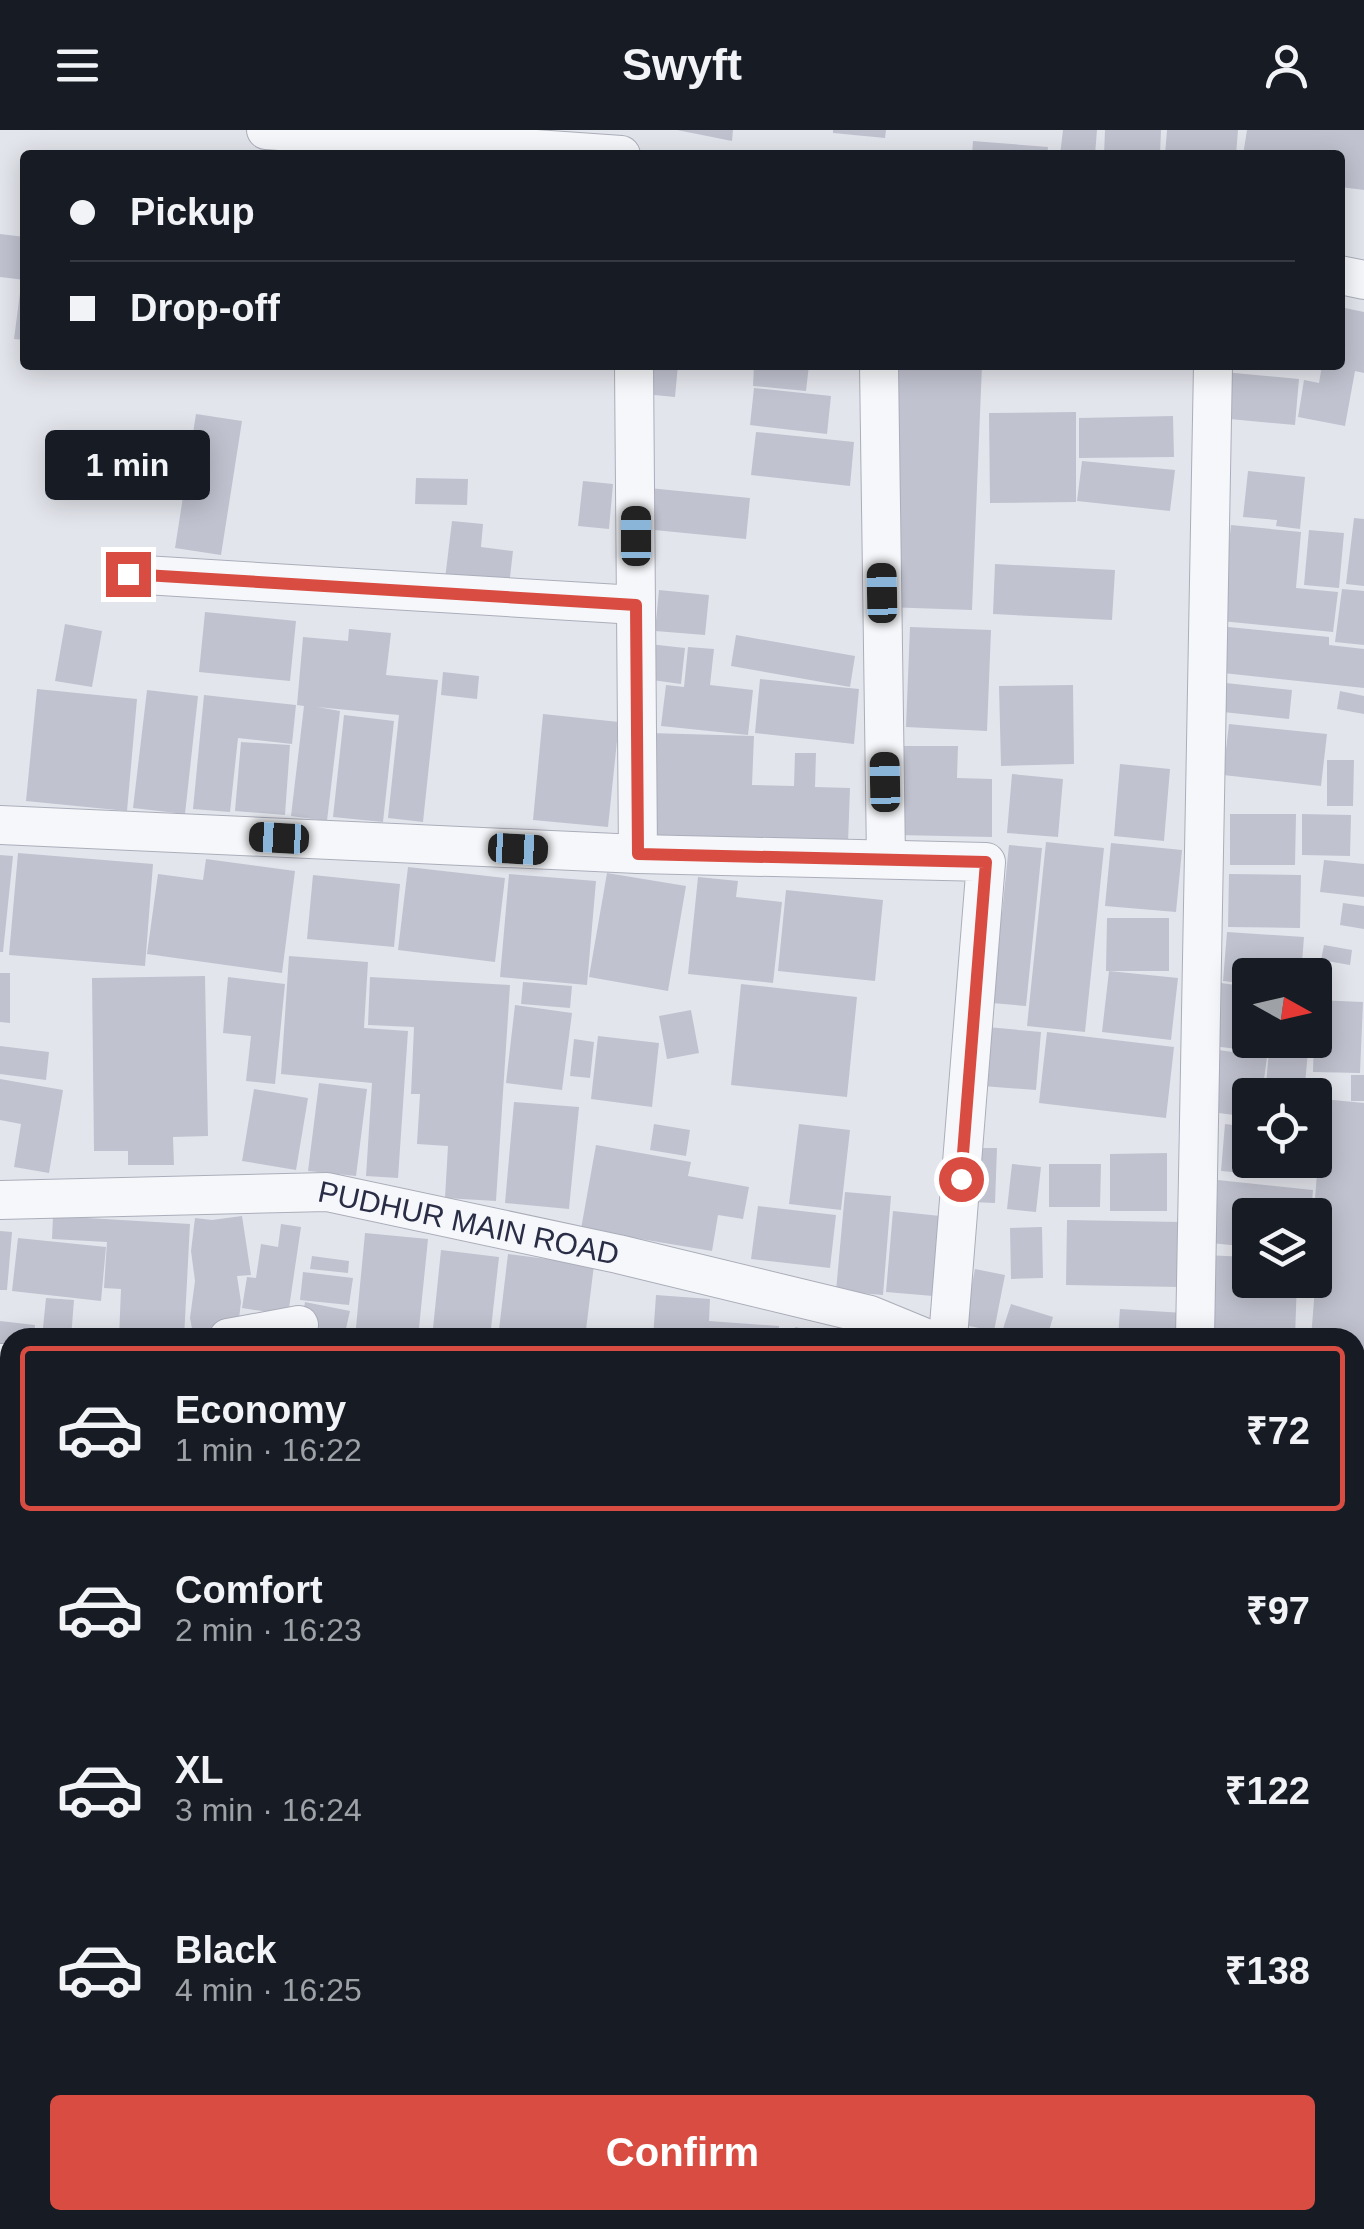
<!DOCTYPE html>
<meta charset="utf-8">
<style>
body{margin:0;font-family:Helvetica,sans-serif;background:#242831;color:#f1f3f6;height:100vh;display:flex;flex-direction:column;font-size:38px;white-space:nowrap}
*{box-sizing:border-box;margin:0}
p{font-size:32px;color:#9ea1a6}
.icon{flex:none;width:55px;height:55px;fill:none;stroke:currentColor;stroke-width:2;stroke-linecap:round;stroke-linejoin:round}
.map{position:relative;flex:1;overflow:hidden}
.side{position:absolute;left:0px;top:1198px;width:1365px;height:902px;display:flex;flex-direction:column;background:#171b24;border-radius:30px 30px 0 0;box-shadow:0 5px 25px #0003}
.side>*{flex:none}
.guide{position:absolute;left:20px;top:20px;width:1325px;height:220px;border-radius:10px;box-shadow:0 5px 25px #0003;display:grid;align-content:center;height:220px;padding:0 50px;background:#171b24}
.needle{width:65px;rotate:98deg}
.controls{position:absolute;left:1232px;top:828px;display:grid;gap:20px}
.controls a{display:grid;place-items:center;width:100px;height:100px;border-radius:10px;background:#171b24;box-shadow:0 5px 25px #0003;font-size:50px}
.end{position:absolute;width:45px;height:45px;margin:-22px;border:12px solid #d84c41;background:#fff;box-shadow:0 0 0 5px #fff}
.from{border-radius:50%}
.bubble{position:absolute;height:70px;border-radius:10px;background:#171b24;box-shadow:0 5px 25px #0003;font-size:32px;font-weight:800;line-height:70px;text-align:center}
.car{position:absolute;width:30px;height:60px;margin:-30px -15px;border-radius:12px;box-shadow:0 0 8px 2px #0007;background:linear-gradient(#222 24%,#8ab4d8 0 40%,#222 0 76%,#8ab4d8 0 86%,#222 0)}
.guide b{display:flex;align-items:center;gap:35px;height:95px;font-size:38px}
.guide b+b{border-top:2px solid #363941}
.guide i{width:25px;height:25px;background:#f1f3f6}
ul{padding:18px 0 0;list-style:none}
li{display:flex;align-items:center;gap:30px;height:165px;margin:0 20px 15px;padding:0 30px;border:5px solid transparent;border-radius:10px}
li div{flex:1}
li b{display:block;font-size:38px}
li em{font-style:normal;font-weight:800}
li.active{border-color:#d84c41}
li>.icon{width:90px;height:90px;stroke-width:1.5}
.primary-button{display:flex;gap:20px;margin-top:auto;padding:20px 50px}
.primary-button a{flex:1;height:115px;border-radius:10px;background:#d84c41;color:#fff;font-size:40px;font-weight:800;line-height:115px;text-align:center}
header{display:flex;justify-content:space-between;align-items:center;height:130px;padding:0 50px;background:#171b24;font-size:45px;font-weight:800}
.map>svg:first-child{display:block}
</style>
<header><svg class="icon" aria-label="menu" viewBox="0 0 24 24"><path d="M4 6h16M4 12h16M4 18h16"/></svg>Swyft<svg class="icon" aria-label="person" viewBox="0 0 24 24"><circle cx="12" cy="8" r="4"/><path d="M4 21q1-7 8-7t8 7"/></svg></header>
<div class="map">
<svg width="1364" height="2099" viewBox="0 0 1364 2099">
<rect width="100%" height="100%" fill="#e3e5ec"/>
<!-- building -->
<path fill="#c0c2cf" d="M677 0H733L732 11Z
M833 0H886L885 8 833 3Z
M1063 0H1097L1095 25H1060Z
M1105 0H1161L1160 25H1104Z
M1167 0H1238L1236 25H1165Z
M1247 0H1364V60L1340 57V25H1243Z
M973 11 1048 17 1047 25H972Z
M0 104 25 107V150L0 147Z
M20 163H25V210L14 209Z
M1340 177 1364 182V243L1355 241 1345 296 1298 287 1304 250 1319 253 1322 235H1340Z
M647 235H678L675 267 644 264Z
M754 235H809L806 261 753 256Z
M893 235H982L972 480 884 477Z
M1224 242 1299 249 1295 295 1219 288Z
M754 258 831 266 827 304 750 295Z
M1076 282V372L990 373 989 283Z
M196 284 242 291 221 425 175 418Z
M1173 286 1174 327 1079 328V288Z
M756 302 854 312 850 356 751 345Z
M1082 331 1175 340 1170 381 1077 371Z
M1248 341 1305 347 1300 399 1276 396 1277 390 1243 387Z
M416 348 468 349 467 375 415 374Z
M583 351 613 354 609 399 578 396Z
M649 358 750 368 746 409 644 399Z
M1354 388 1364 389V456L1346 454Z
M452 391 483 394 481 417 513 421 509 456 445 449Z
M1231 395 1301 402 1296 458 1338 462 1333 502 1221 491Z
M1309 400 1344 403 1339 458 1304 455Z
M995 434 1115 440 1112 490 993 484Z
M1342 459 1364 461V515L1335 512Z
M659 460 709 465 705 505 655 501Z
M205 482 296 491 290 551 199 542Z
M65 494 102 501 92 557 55 551Z
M910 497 991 500 987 601 906 597Z
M1228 497 1329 507V515L1364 519V558L1223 543Z
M349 499 391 503 386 545 438 550 423 692 388 688 399 585 317 577 340 581 327 691 291 686 304 576 297 575 303 507 348 511Z
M736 505 855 526 850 557 731 536Z
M649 514 685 518 681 554 645 549Z
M688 517 714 519 710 555 753 560 748 605 661 596 666 555 684 557Z
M443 542 479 546 477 569 441 565Z
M760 549 859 559 854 614 755 603Z
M1226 553 1292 560 1289 589 1223 582Z
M1073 555 1074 634 1001 636 999 556Z
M37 559 137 569 127 681 26 671Z
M147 560 198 566 185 684 133 678Z
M1340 561 1364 566V584L1337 579Z
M204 565 296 575 292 614 238 608 230 682 193 679Z
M543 584 619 592 608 697 533 690Z
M344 585 394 591 383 692 333 687Z
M1229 594 1327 604 1321 656 1223 645Z
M650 603 754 606 752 655 794 656 795 623H816L815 657 850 658 848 713 648 707Z
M241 612 290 615 285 685 235 681Z
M899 616H958L957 648 992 649V707L897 705Z
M1327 630H1354L1353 676H1327Z
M1120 634 1170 639 1164 711 1114 706Z
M1012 644 1063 649 1058 707 1007 703Z
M1230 684H1296L1295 735H1230Z
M1302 684 1351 685 1350 726 1302 725Z
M1046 712 1104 718 1085 902 1027 896Z
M1111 713 1182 720 1176 782 1105 776Z
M1009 715 1042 718 1026 876 980 872 990 782 1002 783Z
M18 723 153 734 145 836 9 825Z
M0 725 13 726 3 822H0Z
M206 729 295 741 282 843 147 824 158 744 203 750Z
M1324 730 1364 734V767L1320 762Z
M408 737 505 748 495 832 398 820Z
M607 743 686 756 668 861 589 847Z
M509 744 596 751 587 855 500 847Z
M1229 744 1301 745 1300 798 1228 797Z
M313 745 400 754 394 817 307 809Z
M698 747 738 751 736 767 782 772 773 853 688 844Z
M786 760 883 770 875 851 778 841Z
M1343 773 1364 776V799L1340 795Z
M1107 788H1169V841H1106Z
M1227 802 1304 807 1301 845H1250V854L1223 851Z
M1324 815 1352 820 1350 835 1321 830Z
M289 826 368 832 364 898 408 901 398 1048 366 1046 372 953 281 944Z
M1109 841 1178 848 1171 910 1102 902Z
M0 843H10V893L0 892Z
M205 846 208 1006 173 1007 174 1035H128V1021H94L92 848Z
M228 847 285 854 275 954 246 951 251 906 223 903Z
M370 847 510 855 496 1071 445 1068 448 1016 417 1014 420 964H411L414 897 368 895Z
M523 852 572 856 570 878 521 874Z
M1221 853 1250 857V910H1264L1263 922 1212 916Z
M741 854 857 867 847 967 731 955Z
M1315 870 1363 872 1360 943 1313 942Z
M515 875 572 883 562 960 506 953Z
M691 880 699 923 667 929 659 886Z
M987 897 1041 902 1036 960 982 956Z
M1047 902 1174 917 1166 988 1039 973Z
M598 906 659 913 652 977 591 969Z
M574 909 594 912 590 948 570 946Z
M1270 910H1309L1304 965H1265Z
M0 916 49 922 46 950 0 944Z
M1219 920 1267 927 1262 965H1250V987L1211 982Z
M1351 945H1364V971H1351Z
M0 949 63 960 49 1043 14 1037 21 994 0 990Z
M319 953 367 959 356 1046 308 1041Z
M254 959 308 968 296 1040 242 1031Z
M1323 969 1364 973V1243L1355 1242V1208H1311L1321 1082 1314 1081Z
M514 972 579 977 569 1079 505 1073Z
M654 994 690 1000 686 1026 650 1020Z
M799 994 850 1000 841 1080 789 1074Z
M1225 994 1250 997V1030H1303L1301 1048 1221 1041Z
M596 1015 691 1032 688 1046 749 1057 743 1089 718 1085 712 1121 581 1099Z
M973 1018H997L995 1073 971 1072Z
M1167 1023V1081H1110V1024Z
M1012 1034 1041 1037 1036 1082 1007 1079Z
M1049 1034H1101L1100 1077H1049Z
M1218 1050 1313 1060 1311 1085H1250V1117L1211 1113Z
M845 1062 891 1066 883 1165 836 1161Z
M758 1076 836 1085 830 1138 751 1129Z
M893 1081 940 1086 933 1166 886 1162Z
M53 1086 190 1094 184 1208H119L121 1159 104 1158 107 1112 52 1109Z
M242 1086 251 1145 237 1146 241 1172 238 1197 193 1204 190 1188 195 1151 191 1121 195 1088 212 1090Z
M1067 1090 1181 1092 1180 1157 1066 1155Z
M281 1094 301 1097 288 1185 242 1178 247 1147 256 1148 261 1114 278 1117Z
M1042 1097 1043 1148 1011 1149 1010 1098Z
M0 1101 12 1102 7 1160H0Z
M365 1103 428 1109 418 1208H355Z
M18 1108 106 1117 101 1171 12 1161Z
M441 1120 499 1127 490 1208H432Z
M508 1124 594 1135 585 1208H498Z
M1203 1125 1250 1127V1150H1297L1295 1208H1200Z
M312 1126 349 1131 348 1143 310 1139Z
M975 1139 1005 1145 994 1201 964 1195Z
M303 1142 353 1148 349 1175 300 1170Z
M656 1165 710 1169 709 1191 779 1196 778 1208H653Z
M46 1168 74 1170 71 1208H42Z
M305 1172 350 1181 345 1203 301 1194Z
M1011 1174 1053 1187 1047 1208H1000Z
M1120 1179 1184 1183 1183 1208H1118Z
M0 1191 35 1195 34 1208H10V1215L0 1214Z
M795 1197 845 1206V1208H793Z
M1355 1249 1364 1250V1299L1355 1298Z
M1355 1327 1364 1328V1364L1355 1363Z
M8 1496H10V1601L0 1600V1558Z
M0 1603 10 1604V1635L0 1634Z
M0 1657H10V1719H0Z
M5 1740 10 1801 0 1802V1741Z
M10 1811V1875L0 1877V1813Z
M10 1881V1918L0 1919V1883Z
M0 2067 10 2068V2090H67L66 2099H0Z
M125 2090 173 2094V2099H124Z
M735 2090H786L784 2099H734Z"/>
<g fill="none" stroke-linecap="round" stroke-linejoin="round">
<defs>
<g id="minor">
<path d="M266 0 621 25"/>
<path d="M1340 145 1364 150"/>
<path d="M634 235 638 724"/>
<path d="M879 235 886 729"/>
<path d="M128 444 636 475"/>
<path d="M0 695 638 724 986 732 948 1208"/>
<path id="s1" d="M0 1070 327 1062 618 1124 870 1185 926 1208"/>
<path d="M228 1208 299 1195"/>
<path d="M1195 1208 1213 235"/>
<path d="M0 1233H10"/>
<path d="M1355 1388 1364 1391"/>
<path d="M1355 1500 1364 1499"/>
<path d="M0 1930 10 1929"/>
<path d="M0 2048 10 2045"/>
<path d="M376 2090 678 2099V2090"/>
<path d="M96 2099 97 2090"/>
</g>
</defs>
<!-- minor casing -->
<use href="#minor" stroke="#abaeba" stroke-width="40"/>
<!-- minor -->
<use href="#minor" stroke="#f6f7fa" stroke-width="38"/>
</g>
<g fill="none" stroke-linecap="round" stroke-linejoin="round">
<!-- route -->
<path stroke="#d84c41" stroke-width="12" d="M128 444 636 475 638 724 986 732 961 1049"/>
</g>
<g text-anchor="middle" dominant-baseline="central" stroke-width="10" stroke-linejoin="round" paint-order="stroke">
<!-- street labels -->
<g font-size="30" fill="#292d46" stroke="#f3f4f9">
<text stroke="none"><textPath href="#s1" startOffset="472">PUDHUR MAIN ROAD</textPath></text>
</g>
</g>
</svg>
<div class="controls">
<a><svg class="needle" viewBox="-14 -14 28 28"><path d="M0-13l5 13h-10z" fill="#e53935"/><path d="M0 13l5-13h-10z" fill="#9ea1a6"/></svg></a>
<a><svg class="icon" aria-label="locate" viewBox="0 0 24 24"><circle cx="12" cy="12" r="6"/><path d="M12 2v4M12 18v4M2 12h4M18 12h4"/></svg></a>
<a><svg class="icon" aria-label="layers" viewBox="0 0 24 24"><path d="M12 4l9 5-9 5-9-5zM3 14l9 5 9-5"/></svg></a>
</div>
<i class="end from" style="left:961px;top:1049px"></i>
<i class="end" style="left:128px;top:444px"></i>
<div class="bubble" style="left:45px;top:300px;width:165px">1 min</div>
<i class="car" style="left:636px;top:406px;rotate:0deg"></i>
<i class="car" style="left:882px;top:463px;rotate:359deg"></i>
<i class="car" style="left:885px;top:652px;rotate:359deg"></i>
<i class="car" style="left:279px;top:708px;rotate:273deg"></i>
<i class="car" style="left:518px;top:719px;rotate:93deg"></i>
<div class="guide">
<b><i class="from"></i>Pickup</b>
<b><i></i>Drop-off</b>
</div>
<section class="side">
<ul>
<li class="active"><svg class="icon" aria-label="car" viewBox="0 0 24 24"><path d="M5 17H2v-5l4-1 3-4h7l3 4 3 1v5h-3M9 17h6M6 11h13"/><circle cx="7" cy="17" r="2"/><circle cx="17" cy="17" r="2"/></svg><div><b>Economy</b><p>1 min · 16:22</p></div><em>₹72</em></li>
<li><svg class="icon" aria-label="car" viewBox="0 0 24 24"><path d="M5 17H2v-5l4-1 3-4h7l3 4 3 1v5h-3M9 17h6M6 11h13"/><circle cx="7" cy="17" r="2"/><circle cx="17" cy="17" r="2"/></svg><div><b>Comfort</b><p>2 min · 16:23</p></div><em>₹97</em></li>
<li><svg class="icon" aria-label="car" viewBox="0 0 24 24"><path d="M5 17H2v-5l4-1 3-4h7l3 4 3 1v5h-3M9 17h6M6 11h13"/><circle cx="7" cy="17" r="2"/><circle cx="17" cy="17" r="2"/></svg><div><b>XL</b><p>3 min · 16:24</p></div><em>₹122</em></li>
<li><svg class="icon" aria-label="car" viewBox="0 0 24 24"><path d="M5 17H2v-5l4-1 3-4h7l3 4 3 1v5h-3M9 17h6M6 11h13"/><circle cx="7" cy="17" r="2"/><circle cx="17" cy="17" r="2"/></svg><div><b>Black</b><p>4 min · 16:25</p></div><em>₹138</em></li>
</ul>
<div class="primary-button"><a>Confirm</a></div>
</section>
</div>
